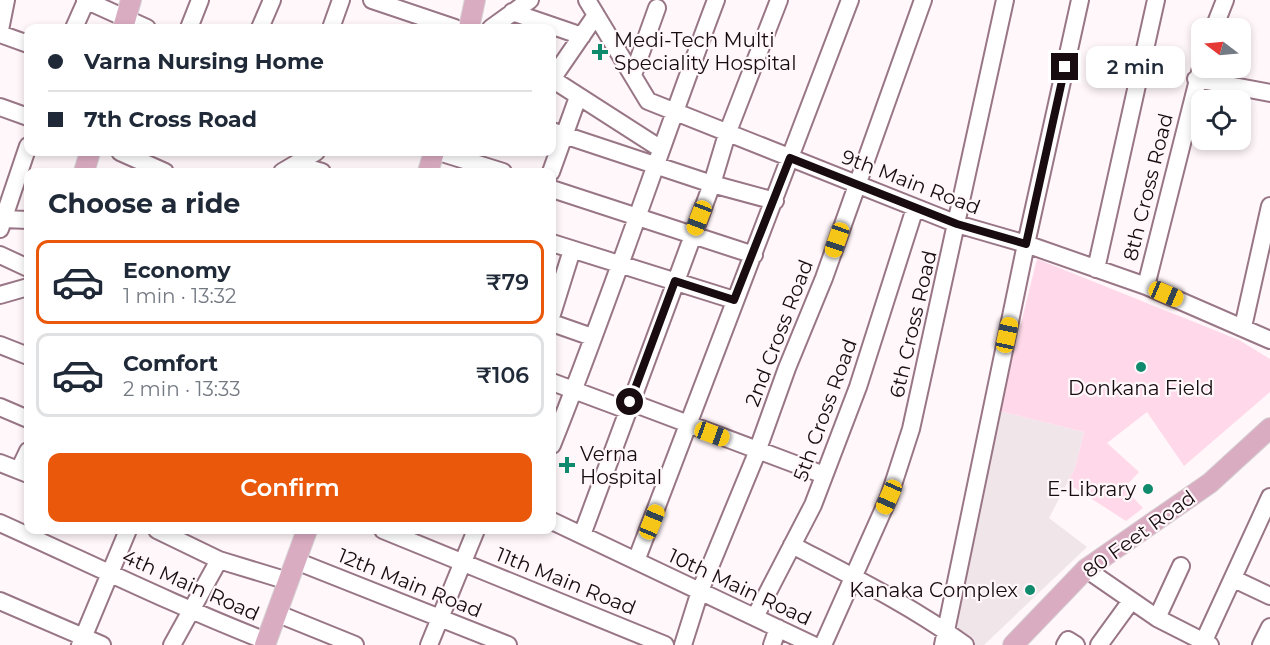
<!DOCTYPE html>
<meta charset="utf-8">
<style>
body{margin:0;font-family:Montserrat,sans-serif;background:#f6f6f7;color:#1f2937;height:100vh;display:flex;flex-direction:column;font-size:22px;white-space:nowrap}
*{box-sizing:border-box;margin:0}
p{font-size:20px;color:#747a83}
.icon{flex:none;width:33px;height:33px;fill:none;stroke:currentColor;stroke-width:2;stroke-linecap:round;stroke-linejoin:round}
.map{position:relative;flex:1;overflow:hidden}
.details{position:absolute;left:24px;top:168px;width:532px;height:366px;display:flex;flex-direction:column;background:#fff;border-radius:12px;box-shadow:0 3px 9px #0003}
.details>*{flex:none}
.hud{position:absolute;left:24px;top:24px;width:532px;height:132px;border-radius:12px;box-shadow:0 3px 9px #0003;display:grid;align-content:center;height:132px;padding:0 24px;background:#fff}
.needle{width:39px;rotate:286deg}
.buttons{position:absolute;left:1191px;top:18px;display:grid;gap:12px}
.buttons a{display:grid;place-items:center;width:60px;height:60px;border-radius:12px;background:#fff;box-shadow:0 3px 9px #0003;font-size:30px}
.end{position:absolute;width:27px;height:27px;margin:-14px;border:8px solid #180c11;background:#fff;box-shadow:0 0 0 3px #fff}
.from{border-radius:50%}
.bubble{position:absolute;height:42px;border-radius:12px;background:#fff;box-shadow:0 3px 9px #0003;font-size:20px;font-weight:600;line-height:42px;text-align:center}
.car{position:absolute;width:18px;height:36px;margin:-18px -9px;border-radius:8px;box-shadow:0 0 4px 2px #0007;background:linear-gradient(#f5c518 24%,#345 0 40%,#f5c518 0 76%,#345 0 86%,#f5c518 0)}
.hud b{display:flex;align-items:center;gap:21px;height:57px;font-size:22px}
.hud b+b{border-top:2px solid #e0e1e3}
.hud i{width:15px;height:15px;background:#1f2937}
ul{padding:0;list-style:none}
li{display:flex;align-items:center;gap:18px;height:84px;margin:0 12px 9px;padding:0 12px;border:3px solid #e0e1e3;border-radius:12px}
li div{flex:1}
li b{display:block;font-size:22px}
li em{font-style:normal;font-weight:600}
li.active{border-color:#ea580c}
li>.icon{width:54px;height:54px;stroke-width:1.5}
h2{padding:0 24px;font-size:27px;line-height:72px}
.action{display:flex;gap:12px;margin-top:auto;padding:12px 24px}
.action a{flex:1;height:69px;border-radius:12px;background:#ea580c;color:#fff;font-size:24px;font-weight:600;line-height:69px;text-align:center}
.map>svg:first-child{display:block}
</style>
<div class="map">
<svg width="1270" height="645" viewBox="0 0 1270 645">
<rect width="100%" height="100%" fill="#fff7fa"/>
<!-- built -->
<path fill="#f0e6ea" d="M999 411 1084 432 1075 468 1049 518 1087 547 984 645H961L948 635Z"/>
<!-- green -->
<path fill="#ffd9e9" d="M1037 259 1239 340 1270 359V392L1184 466 1147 412 1107 443 1139 472 1124 488 1143 508 1126 521 1067 483 1075 468 1084 432 999 411Z"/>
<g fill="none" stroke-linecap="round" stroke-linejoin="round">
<defs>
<path id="minor" d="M85 0 147 28
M372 0 455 28
M587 0 648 101 957 224 1026 244 1146 286 1270 340
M512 12 582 36
M74 28 86 1
M189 28 200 0
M260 28 272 0
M331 28 341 0
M491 28 530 0
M1214 28 1225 0
M0 30 6 0
M0 34 28 44
M633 75 657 8
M552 79 661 149
M552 79 596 15
M1196 79 1270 93
M0 107 28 117
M552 131 712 184 775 201
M120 152 165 172
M439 152 503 172
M297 165 322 172
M282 172 316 152
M551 172 578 97
M552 189 754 255
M4 219 28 220
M0 229 28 146
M552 243 734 300
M0 255 28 268
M1096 269 1156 0
M1146 286 1202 64
M0 295 28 287
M552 314 572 250
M552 323 592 337
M1243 327 1270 206
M0 345 28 356
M552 382 627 410
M630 402 824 475
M0 407 28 419
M552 445C611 298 660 148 716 0
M0 463 28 474
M19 470 28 451
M552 521 813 645
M0 523C89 563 176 606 266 641
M157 530 219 560 288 581
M383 530 665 645
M582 535 712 184 727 134 779 0
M792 545C851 576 912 606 965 645
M296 561 508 645
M636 561 850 0
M1086 569 1157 618 1210 645
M1234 579 1270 596
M0 601 102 645
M276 613 355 645
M755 617 813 505 858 387 915 208
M1157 618 1181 566
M80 645 128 530
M172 645 219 560
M429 645 476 530
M683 645 700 591 754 460 787 368 824 278 923 0
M772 645 778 628
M823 645 889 497 911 429 1005 0
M943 645 1026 244 1080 0
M1065 645 1068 640 1076 645
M1099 645 1131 601
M1202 645 1270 497
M1261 645 1270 627"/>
<path id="major" d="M123 28 131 0
M469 28 475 0
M84 172 90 152
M428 172 434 152
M265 645 307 530
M1013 645 1086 569 1210 483 1270 428"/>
</defs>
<!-- minor casing -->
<use href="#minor" stroke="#997686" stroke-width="20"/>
<!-- major casing -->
<use href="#major" stroke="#d5d3d4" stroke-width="22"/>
<!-- minor -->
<use href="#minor" stroke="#fff" stroke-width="16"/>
<!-- major -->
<use href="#major" stroke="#daacc2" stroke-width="20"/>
</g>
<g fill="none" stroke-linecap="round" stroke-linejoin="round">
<!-- route -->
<path stroke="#180c11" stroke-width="8" d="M630 402 675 281 734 300 790 158 957 224 1026 244 1065 67"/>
</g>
<!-- markers -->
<g fill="#108a6d" stroke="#fff7fa" stroke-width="2">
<path d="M597 43h6v6h6v6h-6v6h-6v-6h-6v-6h6z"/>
<circle cx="1141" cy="367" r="6"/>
<path d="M564 456h6v6h6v6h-6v6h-6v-6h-6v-6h6z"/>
<circle cx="1148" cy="489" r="6"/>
<circle cx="1030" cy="590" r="6"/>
</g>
<g text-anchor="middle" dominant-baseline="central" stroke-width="4.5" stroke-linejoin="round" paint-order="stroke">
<!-- poi labels -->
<g font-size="20" fill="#180c11" stroke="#fff7fa" text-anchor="start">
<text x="614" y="40">Medi-Tech Multi<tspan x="614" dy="23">Speciality Hospital</tspan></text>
<text x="1141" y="388" text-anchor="middle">Donkana Field</text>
<text x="580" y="454">Verna<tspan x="580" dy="23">Hospital</tspan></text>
<text x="1136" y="489" text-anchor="end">E-Library</text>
<text x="1018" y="590" text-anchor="end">Kanaka Complex</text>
</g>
<!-- street labels -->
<g font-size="20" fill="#180c11" stroke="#fff7fa">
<text transform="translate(911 182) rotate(21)">9th Main Road</text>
<text transform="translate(1148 187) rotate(-76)">8th Cross Road</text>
<text transform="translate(913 324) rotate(-77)">6th Cross Road</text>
<text transform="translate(779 333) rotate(-69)">2nd Cross Road</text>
<text transform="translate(825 410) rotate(-70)">5th Cross Road</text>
<text transform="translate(1139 534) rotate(-36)">80 Feet Road</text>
<text transform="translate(566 581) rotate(22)">11th Main Road</text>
<text transform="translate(410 583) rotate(22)">12th Main Road</text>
<text transform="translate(191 585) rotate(24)">4th Main Road</text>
<text transform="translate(740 587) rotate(25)">10th Main Road</text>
</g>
</g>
</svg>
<div class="buttons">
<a><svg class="needle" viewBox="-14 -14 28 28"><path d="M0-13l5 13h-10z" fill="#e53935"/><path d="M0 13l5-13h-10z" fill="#747a83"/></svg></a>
<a><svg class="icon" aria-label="locate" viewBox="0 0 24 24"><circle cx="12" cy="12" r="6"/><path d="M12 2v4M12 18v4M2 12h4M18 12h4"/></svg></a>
</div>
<i class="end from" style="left:630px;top:402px"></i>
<i class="end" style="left:1065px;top:67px"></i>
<div class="bubble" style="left:1086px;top:46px;width:99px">2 min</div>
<i class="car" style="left:699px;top:218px;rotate:201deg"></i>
<i class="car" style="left:837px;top:240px;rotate:199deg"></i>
<i class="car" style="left:1166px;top:294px;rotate:113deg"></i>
<i class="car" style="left:1007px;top:335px;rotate:12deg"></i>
<i class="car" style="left:712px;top:434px;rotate:110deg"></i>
<i class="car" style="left:889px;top:497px;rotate:204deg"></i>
<i class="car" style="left:652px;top:522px;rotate:22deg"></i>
<div class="hud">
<b><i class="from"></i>Varna Nursing Home</b>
<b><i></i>7th Cross Road</b>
</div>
<section class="details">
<h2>Choose a ride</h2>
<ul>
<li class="active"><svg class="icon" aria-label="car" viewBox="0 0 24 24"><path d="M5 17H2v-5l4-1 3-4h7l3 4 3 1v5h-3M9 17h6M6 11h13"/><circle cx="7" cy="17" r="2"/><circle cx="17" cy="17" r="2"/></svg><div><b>Economy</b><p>1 min · 13:32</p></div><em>₹79</em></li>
<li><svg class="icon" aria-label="car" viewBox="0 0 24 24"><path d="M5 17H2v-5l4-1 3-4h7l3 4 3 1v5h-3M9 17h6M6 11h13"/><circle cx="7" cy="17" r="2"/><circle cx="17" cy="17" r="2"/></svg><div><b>Comfort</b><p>2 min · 13:33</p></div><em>₹106</em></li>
</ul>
<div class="action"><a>Confirm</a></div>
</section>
</div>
